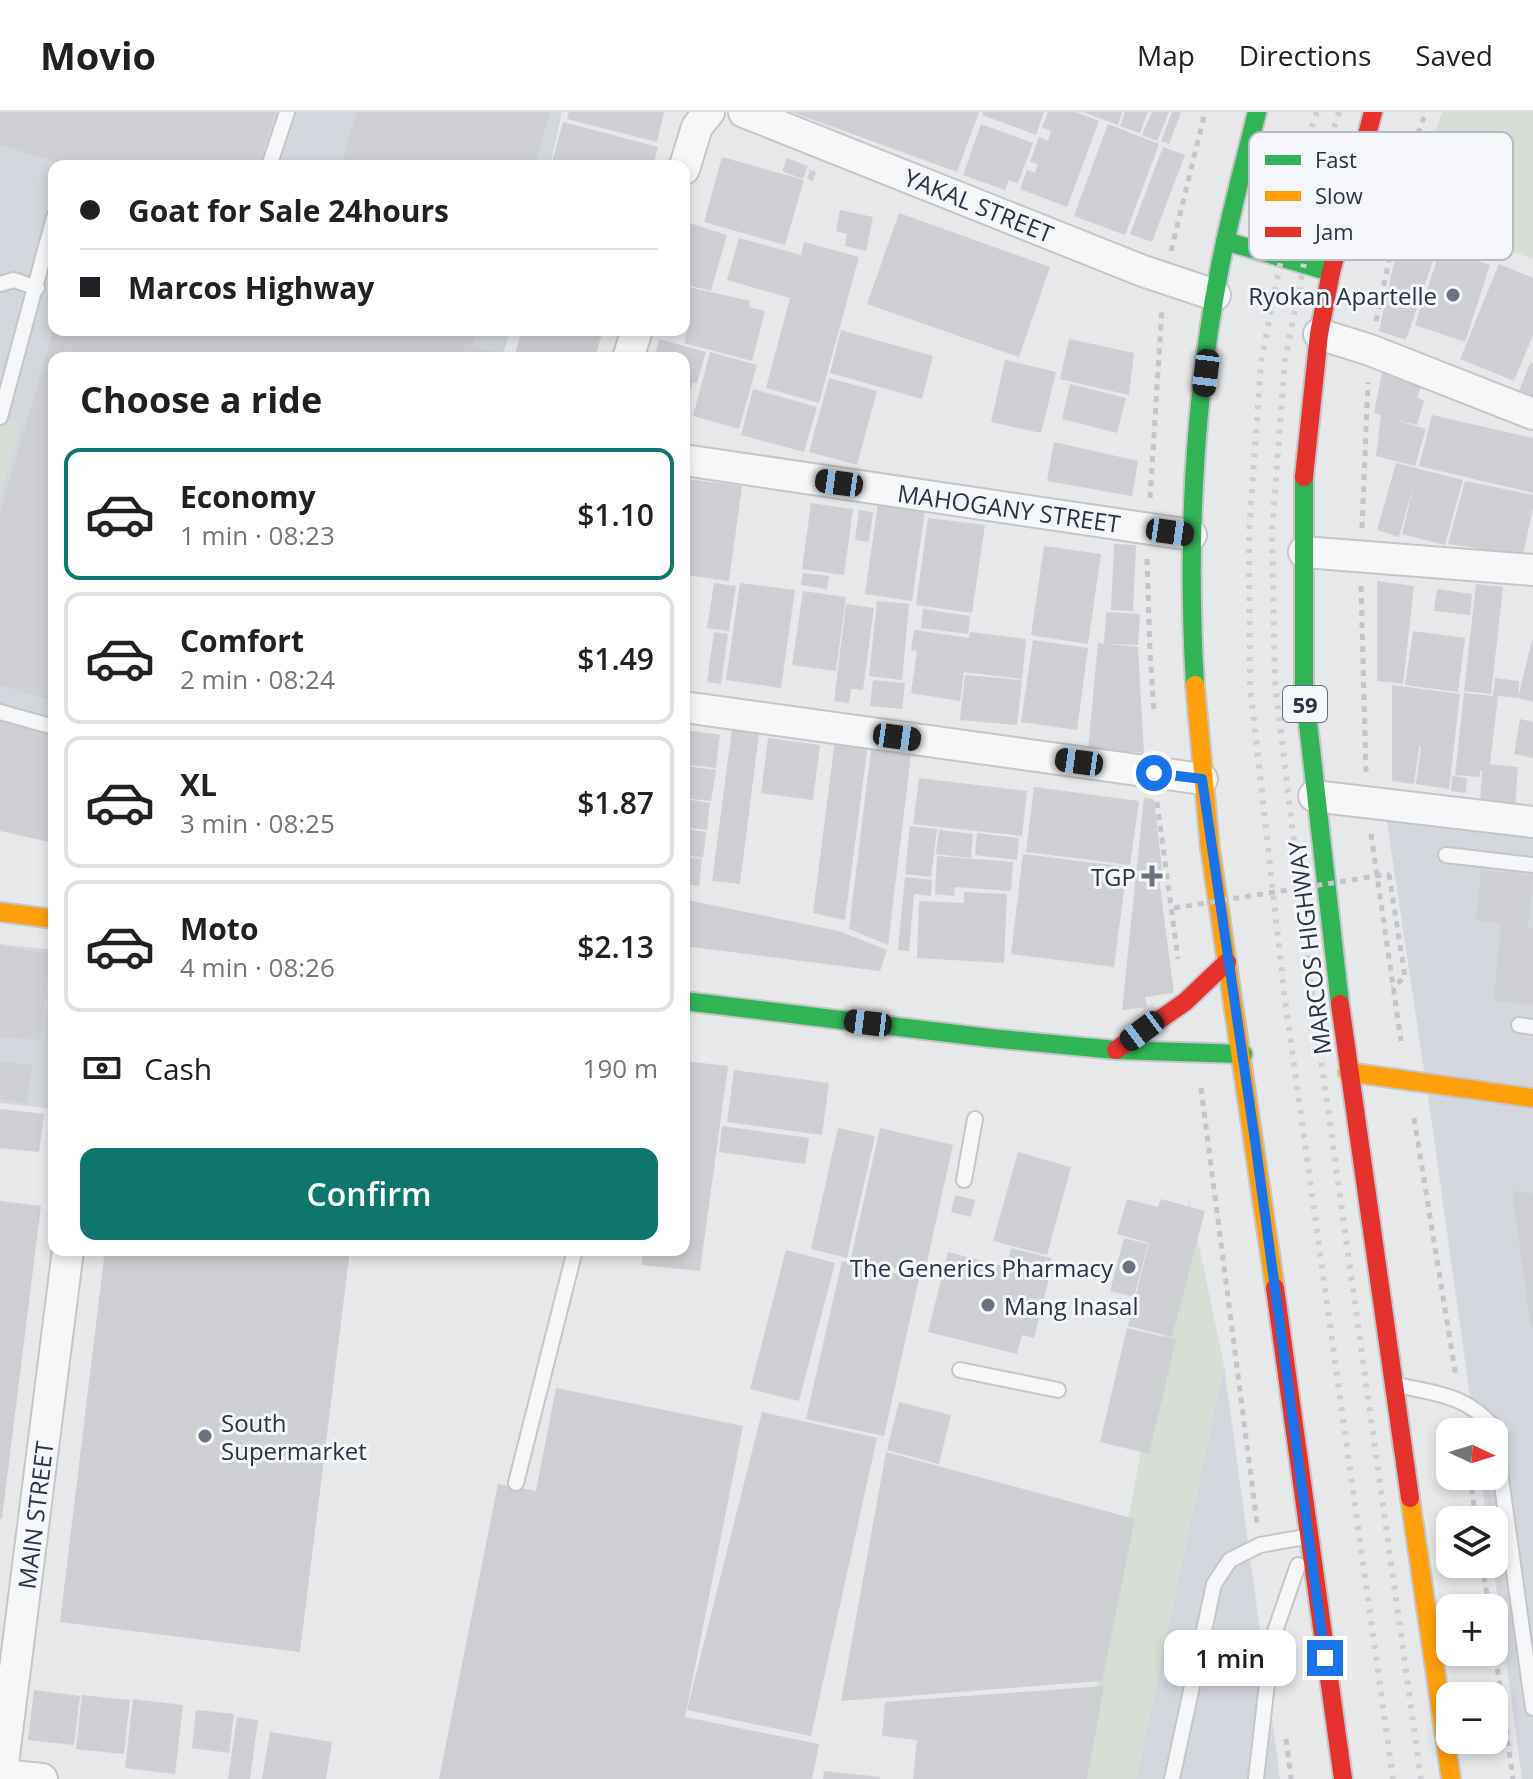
<!DOCTYPE html>
<meta charset="utf-8">
<style>
body{margin:0;font-family:"Open Sans",sans-serif;background:#f2f2f2;color:#202124;height:100vh;display:flex;flex-direction:column;font-size:30px;white-space:nowrap}
*{box-sizing:border-box;margin:0}
p{font-size:26px;color:#757577}
.icon{flex:none;width:44px;height:44px;fill:none;stroke:currentColor;stroke-width:2;stroke-linecap:round;stroke-linejoin:round}
.map{position:relative;flex:1;overflow:hidden}
.side{position:absolute;left:48px;top:240px;width:642px;height:904px;display:flex;flex-direction:column;background:#fff;border-radius:16px;box-shadow:0 4px 12px #0003}
.side>*{flex:none}
.hud{position:absolute;left:48px;top:48px;width:642px;height:176px;border-radius:16px;box-shadow:0 4px 12px #0003;display:grid;align-content:center;height:176px;padding:0 32px;background:#fff}
.needle{width:52px;rotate:94deg}
.controls{position:absolute;left:1436px;top:1306px;display:grid;gap:16px}
.controls a{display:grid;place-items:center;width:72px;height:72px;border-radius:16px;background:#fff;box-shadow:0 4px 12px #0003;font-size:40px}
.end{position:absolute;width:36px;height:36px;margin:-18px;border:10px solid #1a73e8;background:#fff;box-shadow:0 0 0 4px #fff}
.from{border-radius:50%}
.bubble{position:absolute;height:56px;border-radius:16px;background:#fff;box-shadow:0 4px 12px #0003;font-size:26px;font-weight:600;line-height:56px;text-align:center}
.car{position:absolute;width:24px;height:48px;margin:-24px -12px;border-radius:10px;box-shadow:0 0 6px 2px #0007;background:linear-gradient(#222 24%,#8ab4d8 0 40%,#222 0 76%,#8ab4d8 0 86%,#222 0)}
.hud b{display:flex;align-items:center;gap:28px;height:76px;font-size:30px}
.hud b+b{border-top:2px solid #e0e0e0}
.hud i{width:20px;height:20px;background:#202124}
ul{padding:0;list-style:none}
li{display:flex;align-items:center;gap:24px;height:132px;margin:0 16px 12px;padding:0 16px;border:4px solid #e0e0e0;border-radius:16px}
li div{flex:1}
li b{display:block;font-size:30px}
li em{font-style:normal;font-weight:600}
li.active{border-color:#0f766e}
li>.icon{width:72px;height:72px;stroke-width:1.5}
h2{padding:0 32px;font-size:36px;line-height:96px}
.pay{display:flex;align-items:center;gap:20px;height:88px;padding:0 32px;font-size:30px}
.pay p{margin-inline-start:auto}
.button{display:flex;gap:16px;margin-top:auto;padding:16px 32px}
.button a{flex:1;height:92px;border-radius:16px;background:#0f766e;color:#fff;font-size:32px;font-weight:600;line-height:92px;text-align:center}
header{display:flex;align-items:center;gap:48px;box-sizing:border-box;height:112px;padding:0 40px;background:#fff;border-bottom:2px solid #e0e0e0}
header strong{font-size:38px}
nav{display:flex;gap:44px;margin-inline-start:auto;font-size:28px}
.map>svg:first-child{display:block}
</style>
<header>
<strong>Movio</strong>
<nav><a>Map</a><a>Directions</a><a>Saved</a></nav>
</header>
<div class="map">
<svg width="1533" height="1667" viewBox="0 0 1533 1667">
<rect width="100%" height="100%" fill="#e6e8ea"/>
<!-- built -->
<path fill="#d4d7dd" d="M0 0H562L550 54H54V218H510L502 246H54V621L0 601Z
M1386 704 1533 724V1667H1522L1493 1452 1494 1408H1487L1481 1364H1494V1320H1475L1431 1005Z
M0 832 54 838V997L0 991Z
M1224 1253 1280 1667H1136Z"/>
<!-- green -->
<path fill="#d6ded6" d="M1442 0H1533V147L1408 102Z
M0 305 21 311 0 385Z
M1189 1086 1224 1253 1136 1667H1079Z"/>
<!-- building -->
<path fill="#ced0d3" d="M0 0H275L259 54H72L0 33Z
M357 0H550L534 54H341Z
M569 0H664L657 30 567 7Z
M792 0H979L957 60Z
M983 0H1044L1036 23 982 3Z
M1048 0H1076L1099 9 1067 95 1020 77 1027 58 1035 61 1038 52 1030 50 1039 25 1048 29 1051 19 1042 15Z
M1083 0H1122L1118 13Z
M1125 0H1148L1140 21 1120 14Z
M1152 0H1169L1157 29 1142 23Z
M1172 0H1181L1169 32 1161 29Z
M563 10 658 35 653 54H551Z
M981 12 1033 31 1018 71 1009 68 1005 78 963 63Z
M1108 12 1159 32 1125 123 1074 104Z
M1163 35 1185 43 1152 130 1130 122Z
M722 45 804 68 785 133 704 110Z
M787 46 808 54 803 67 782 59Z
M810 58 816 60 813 69 807 66Z
M840 98 873 105 866 139 845 134 847 122 836 119Z
M899 101 1050 155 1019 245 867 192Z
M689 111 727 123 711 179 684 172V128Z
M1401 118 1439 131 1406 228 1379 219Z
M739 126 801 143 804 130 859 145 819 291 766 276 790 186 727 168Z
M1441 136 1490 153 1465 230 1415 213Z
M1499 152 1533 166V223L1514 269 1460 247Z
M684 174 750 189 749 195 765 199 752 249 684 231 690 209 684 207Z
M54 218H476L471 234 498 243 497 246H54V589L0 573V399Z
M522 218H603L595 246H514Z
M841 218 933 244 922 287 830 261Z
M659 227 706 240 697 271 693 270 688 286 684 285V246H654Z
M1069 227 1134 241 1129 283 1060 267Z
M710 240 757 253 739 317 693 304Z
M1005 248 1056 260 1041 321 991 310Z
M1530 251 1533 252V290L1517 284Z
M1382 261 1421 275 1417 285 1424 289 1417 313 1391 307 1426 317 1415 354 1376 344 1381 303 1374 301Z
M829 266 877 279 857 353 809 340Z
M1070 272 1126 286 1117 321 1062 307Z
M753 277 817 295 804 340 741 323Z
M1432 303 1533 326V381L1419 354Z
M1054 330 1138 349 1132 384 1047 369Z
M1396 351 1463 368 1445 433 1402 422 1415 368 1399 425 1377 418Z
M688 367 742 374 729 469 684 463V396Z
M1465 369 1533 383V396L1523 443 1448 432Z
M811 391 853 397 844 463 802 457Z
M878 391 925 398 912 489 865 482Z
M859 398 873 400 869 430 855 428Z
M928 406 985 413 972 501 916 493Z
M1114 432 1136 433 1133 499 1111 498Z
M1044 434 1101 442 1088 532 1031 523Z
M803 461 829 464 827 477 801 473Z
M1377 469 1414 474 1403 572 1377 569Z
M714 471 736 474 729 519 707 516Z
M740 471 795 478 781 576 726 568Z
M1476 472 1503 475 1491 582 1464 579Z
M1437 477 1472 482 1470 503 1434 499Z
M803 479 846 485 836 559 792 553Z
M877 489 909 492 902 568 869 564Z
M846 492 874 496 863 578 851 577 849 591 834 589Z
M923 497 970 504 968 522 921 516Z
M1106 500 1140 502 1138 533 1107 532 1138 535 1144 641 1088 637 1098 531 1104 532Z
M914 518 969 526 970 520 1026 527 1022 567 964 560 960 589 911 581 917 539 911 538Z
M1413 519 1465 526 1458 580 1405 573Z
M714 520 728 522 721 572 707 570Z
M1033 528 1088 536 1077 618 1021 610Z
M1532 528H1533V590L1518 586Z
M965 563 1022 568 1017 613 960 608Z
M1495 566 1519 569 1518 586 1498 584 1490 652 1518 655 1515 695 1480 692 1482 659H1480V665L1455 663 1464 581 1493 584Z
M873 568 905 571 902 597 870 594Z
M1392 573 1460 582 1449 677 1416 672 1421 635H1419L1414 672 1392 669Z
M0 604 54 619V731L0 719Z
M1520 607 1533 610V646L1514 642Z
M732 617 759 621 740 772 712 769Z
M685 618 720 623 716 656 684 652Z
M768 626 820 633 813 688 761 681Z
M835 628 868 632 845 808 813 801Z
M871 638 911 643 888 833 849 817Z
M684 654 716 658 711 689 684 686Z
M1452 664 1467 666 1466 681 1451 679Z
M919 666 1027 679 1022 724 913 712Z
M1034 675 1139 689 1130 753 1026 740Z
M1144 686 1154 687 1163 766H1159L1174 881 1145 885 1147 895 1122 898Z
M684 687 710 691 707 718 684 715Z
M910 714 937 717 931 765 905 762Z
M684 717 706 720 703 746 684 743Z
M939 718 973 722 971 746 936 742Z
M977 721 1019 726 1017 748 975 743Z
M1023 742 1127 755 1114 855 1011 842Z
M937 744 1013 750 1011 779 955 775 954 784 935 782Z
M684 745 702 747 699 774 684 772Z
M1481 758 1533 763 1528 816H1533V893L1494 889 1501 811 1476 808Z
M905 765 932 768 931 784 914 782 909 839 898 838Z
M964 780 1007 782 1004 851 917 846 919 789 964 791Z
M687 788 839 819 887 838 880 859 684 834Z
M0 834 50 841 40 928 0 925Z
M0 949 32 953 27 991 0 987Z
M684 949 728 954 700 1159 641 1153 643 1138H684Z
M734 958 829 971 822 1023 727 1010Z
M0 997 44 1002 39 1040 0 1036Z
M722 1014 809 1026 805 1052 719 1040Z
M838 1016 875 1024 847 1146 811 1137Z
M880 1016 953 1033 924 1163 851 1146Z
M1018 1040 1071 1055 1047 1143 993 1129Z
M1512 1079 1533 1081V1215H1531Z
M955 1083 975 1088 971 1105 951 1100Z
M1127 1087 1158 1095 1161 1087 1205 1099 1172 1225 1128 1214 1149 1131 1117 1122Z
M0 1089 41 1094 2 1407 0 1406Z
M1124 1126 1148 1132 1134 1185 1110 1179Z
M1011 1136 1051 1146 1047 1163 1007 1153Z
M105 1138H350L300 1540 60 1510Z
M786 1138 835 1151 799 1289 750 1277Z
M948 1140 1049 1166 1034 1226 1022 1223 1017 1242 928 1220Z
M842 1149 919 1167 884 1324 806 1307Z
M1127 1216 1176 1228 1149 1342 1100 1330Z
M556 1276 743 1314 685 1605 819 1632 812 1667H439L498 1372 536 1379Z
M899 1290 951 1303 939 1352 887 1338Z
M762 1300 877 1326 811 1624 687 1598Z
M886 1340 1135 1407 1102 1569 841 1589Z
M1104 1574 1087 1667H913L917 1628 882 1624 885 1590Z
M34 1578 80 1584 74 1633 28 1628Z
M82 1583 130 1588 124 1642 76 1637Z
M133 1587 183 1593 175 1662 125 1656Z
M196 1598 234 1602 229 1641 192 1636Z
M237 1605 258 1608 250 1667H228Z
M270 1620 332 1630 326 1667H262Z
M824 1659 880 1665V1667H823Z"/>
<g fill="none" stroke-linecap="round" stroke-linejoin="round">
<defs>
<path id="lane" d="M269 54 287 0
M0 172 14 168 37 176
M0 305 54 105
M0 600 54 615
M1446 743 1533 753
M1519 913 1533 915
M964 1068 975 1007
M960 1258 1058 1278
M1398 1273C1437 1282 1467 1283 1494 1316L1533 1596
M516 1371 575 1138
M1172 1667 1214 1472 1230 1448 1260 1433 1305 1425
M1256 1667 1272 1528 1298 1453"/>
<path id="street" d="M744 0 1143 159 1215 183
M684 57 697 15 709 0
M1319 222 1370 238 1533 302
M628 246 637 218
M684 348 1191 423
M1304 440 1533 458
M684 595 1202 667
M1314 684 1533 710
M2 1663 42 1667
M1 1667 68 1138"/>
<path id="fast" d="M1225 129 1331 160
M1304 365V576L1340 892
M1195 573C1187 436 1193 296 1219 160 1229 106 1244 53 1257 0
M684 889 990 926 1116 938 1243 942"/>
<path id="slow" d="M1195 573 1210 736 1275 1176
M0 800 54 807
M1348 960 1533 986
M1410 1386 1451 1667"/>
<path id="jam" d="M1304 365 1319 222 1331 160 1373 0
M1340 892 1410 1386
M1116 938 1185 890 1227 850
M1275 1176 1343 1667"/>
</defs>
<!-- lane casing -->
<use href="#lane" stroke="#c4c6c8" stroke-width="18"/>
<!-- street casing -->
<use href="#street" stroke="#c4c6c8" stroke-width="34"/>
<!-- fast casing -->
<use href="#fast" stroke="#c4c6c8" stroke-width="22"/>
<!-- slow casing -->
<use href="#slow" stroke="#c4c6c8" stroke-width="22"/>
<!-- jam casing -->
<use href="#jam" stroke="#c4c6c8" stroke-width="22"/>
<!-- path -->
<path stroke="#c5c6ca" stroke-width="5" stroke-dasharray="6 6" stroke-linecap="butt" d="M1171 139 1205 0
M1376 209 1414 32 1426 0
M1150 386 1162 196
M1362 416 1368 270
M1147 447 1150 540 1154 601
M1361 474 1366 660
M1157 690 1178 847
M1371 722 1401 929
M1389 762 1405 865 1392 876
M1201 976 1257 1411
M1414 1006 1456 1265
M1470 1364 1476 1408
M1482 1452 1489 1496
M1494 1533 1513 1667
M1286 1627 1291 1667"/>
<!-- lane -->
<use href="#lane" stroke="#f5f6f7" stroke-width="14"/>
<!-- street -->
<use href="#street" stroke="#f5f6f7" stroke-width="30"/>
<!-- fast -->
<use href="#fast" stroke="#30b455" stroke-width="18"/>
<!-- slow -->
<use href="#slow" stroke="#ff9f0a" stroke-width="18"/>
<!-- jam -->
<use href="#jam" stroke="#e5322d" stroke-width="18"/>
<!-- rail -->
<path stroke="#cecfd2" stroke-width="6" stroke-dasharray="4 8" stroke-linecap="butt" d="M1317 0 1301 46 1261 250 1249 421 1250 573 1285 888 1393 1667
M1339 0 1325 44 1285 248 1272 419 1275 570 1312 882 1421 1667"/>
<!-- path-bridge -->
<path stroke="#c5c6ca" stroke-width="5" stroke-dasharray="6 6" stroke-linecap="butt" d="M1174 796 1389 762"/>
</g>
<g fill="none" stroke-linecap="round" stroke-linejoin="round">
<!-- route -->
<path stroke="#1a73e8" stroke-width="10" d="M1154 661 1202 667 1255 1029 1325 1546"/>
</g>
<!-- markers -->
<g fill="#6c737f" stroke="#f4f6f9" stroke-width="3">
<circle cx="1453" cy="183" r="8"/>
<path d="M1148 752h8v8h8v8h-8v8h-8v-8h-8v-8h8z"/>
<circle cx="1129" cy="1155" r="8"/>
<circle cx="988" cy="1193" r="8"/>
<circle cx="205" cy="1324" r="8"/>
</g>
<g text-anchor="middle" dominant-baseline="central" stroke-width="6" stroke-linejoin="round" paint-order="stroke">
<!-- shield labels -->
<rect fill="#f4f6f9" stroke="#676e7b" stroke-width="2" x="1283" y="574" width="44" height="36" rx="6"/>
<g font-size="22" font-weight="bold" fill="#2b3445">
<text x="1305" y="592">59</text>
</g>
<!-- street labels -->
<g font-size="24" fill="#2b3445" stroke="#f4f6f9">
<text transform="translate(979 93) rotate(22)">YAKAL STREET</text>
<text transform="translate(1009 396) rotate(8)">MAHOGANY STREET</text>
<text transform="translate(1309 836) rotate(-97)">MARCOS HIGHWAY</text>
<text transform="translate(35 1403) rotate(-83)">MAIN STREET</text>
</g>
<!-- poi labels -->
<g font-size="24" fill="#2b3445" stroke="#f4f6f9" text-anchor="end">
<text x="1437" y="183">Ryokan Apartelle</text>
<text x="1136" y="764">TGP</text>
<text x="1113" y="1155">The Generics Pharmacy</text>
<text x="1004" y="1193" text-anchor="start">Mang Inasal</text>
<text x="221" y="1310" text-anchor="start">South<tspan x="221" dy="28">Supermarket</tspan></text>
</g>
</g>
<!-- legend -->
<rect x="1249" y="20" width="264" height="128" rx="12" fill="#f4f6f9" stroke="#b8bcc3" stroke-width="2"/>
<rect x="1265" y="43" width="36" height="10" fill="#30b455"/>
<rect x="1265" y="79" width="36" height="10" fill="#ff9f0a"/>
<rect x="1265" y="115" width="36" height="10" fill="#e5322d"/>
<g font-size="22" fill="#2b3445">
<text x="1315" y="56">Fast</text>
<text x="1315" y="92">Slow</text>
<text x="1315" y="128">Jam</text>
</g>
</svg>
<div class="controls">
<a><svg class="needle" viewBox="-14 -14 28 28"><path d="M0-13l5 13h-10z" fill="#e53935"/><path d="M0 13l5-13h-10z" fill="#757577"/></svg></a>
<a><svg class="icon" aria-label="layers" viewBox="0 0 24 24"><path d="M12 4l9 5-9 5-9-5zM3 14l9 5 9-5"/></svg></a>
<a>+</a>
<a>−</a>
</div>
<i class="end from" style="left:1154px;top:661px"></i>
<i class="end" style="left:1325px;top:1546px"></i>
<div class="bubble" style="left:1164px;top:1518px;width:132px">1 min</div>
<i class="car" style="left:1206px;top:261px;rotate:187deg"></i>
<i class="car" style="left:839px;top:371px;rotate:278deg"></i>
<i class="car" style="left:1170px;top:420px;rotate:98deg"></i>
<i class="car" style="left:897px;top:625px;rotate:98deg"></i>
<i class="car" style="left:1079px;top:650px;rotate:278deg"></i>
<i class="car" style="left:868px;top:911px;rotate:277deg"></i>
<i class="car" style="left:1142px;top:919px;rotate:233deg"></i>
<div class="hud">
<b><i class="from"></i>Goat for Sale 24hours</b>
<b><i></i>Marcos Highway</b>
</div>
<section class="side">
<h2>Choose a ride</h2>
<ul>
<li class="active"><svg class="icon" aria-label="car" viewBox="0 0 24 24"><path d="M5 17H2v-5l4-1 3-4h7l3 4 3 1v5h-3M9 17h6M6 11h13"/><circle cx="7" cy="17" r="2"/><circle cx="17" cy="17" r="2"/></svg><div><b>Economy</b><p>1 min · 08:23</p></div><em>$1.10</em></li>
<li><svg class="icon" aria-label="car" viewBox="0 0 24 24"><path d="M5 17H2v-5l4-1 3-4h7l3 4 3 1v5h-3M9 17h6M6 11h13"/><circle cx="7" cy="17" r="2"/><circle cx="17" cy="17" r="2"/></svg><div><b>Comfort</b><p>2 min · 08:24</p></div><em>$1.49</em></li>
<li><svg class="icon" aria-label="car" viewBox="0 0 24 24"><path d="M5 17H2v-5l4-1 3-4h7l3 4 3 1v5h-3M9 17h6M6 11h13"/><circle cx="7" cy="17" r="2"/><circle cx="17" cy="17" r="2"/></svg><div><b>XL</b><p>3 min · 08:25</p></div><em>$1.87</em></li>
<li><svg class="icon" aria-label="car" viewBox="0 0 24 24"><path d="M5 17H2v-5l4-1 3-4h7l3 4 3 1v5h-3M9 17h6M6 11h13"/><circle cx="7" cy="17" r="2"/><circle cx="17" cy="17" r="2"/></svg><div><b>Moto</b><p>4 min · 08:26</p></div><em>$2.13</em></li>
</ul>
<div class="pay"><svg class="icon" aria-label="cash" viewBox="0 0 24 24"><path d="M3 7h18v10H3z"/><circle cx="12" cy="12" r="2"/></svg>Cash<p>190 m</p></div>
<div class="button"><a>Confirm</a></div>
</section>
</div>
